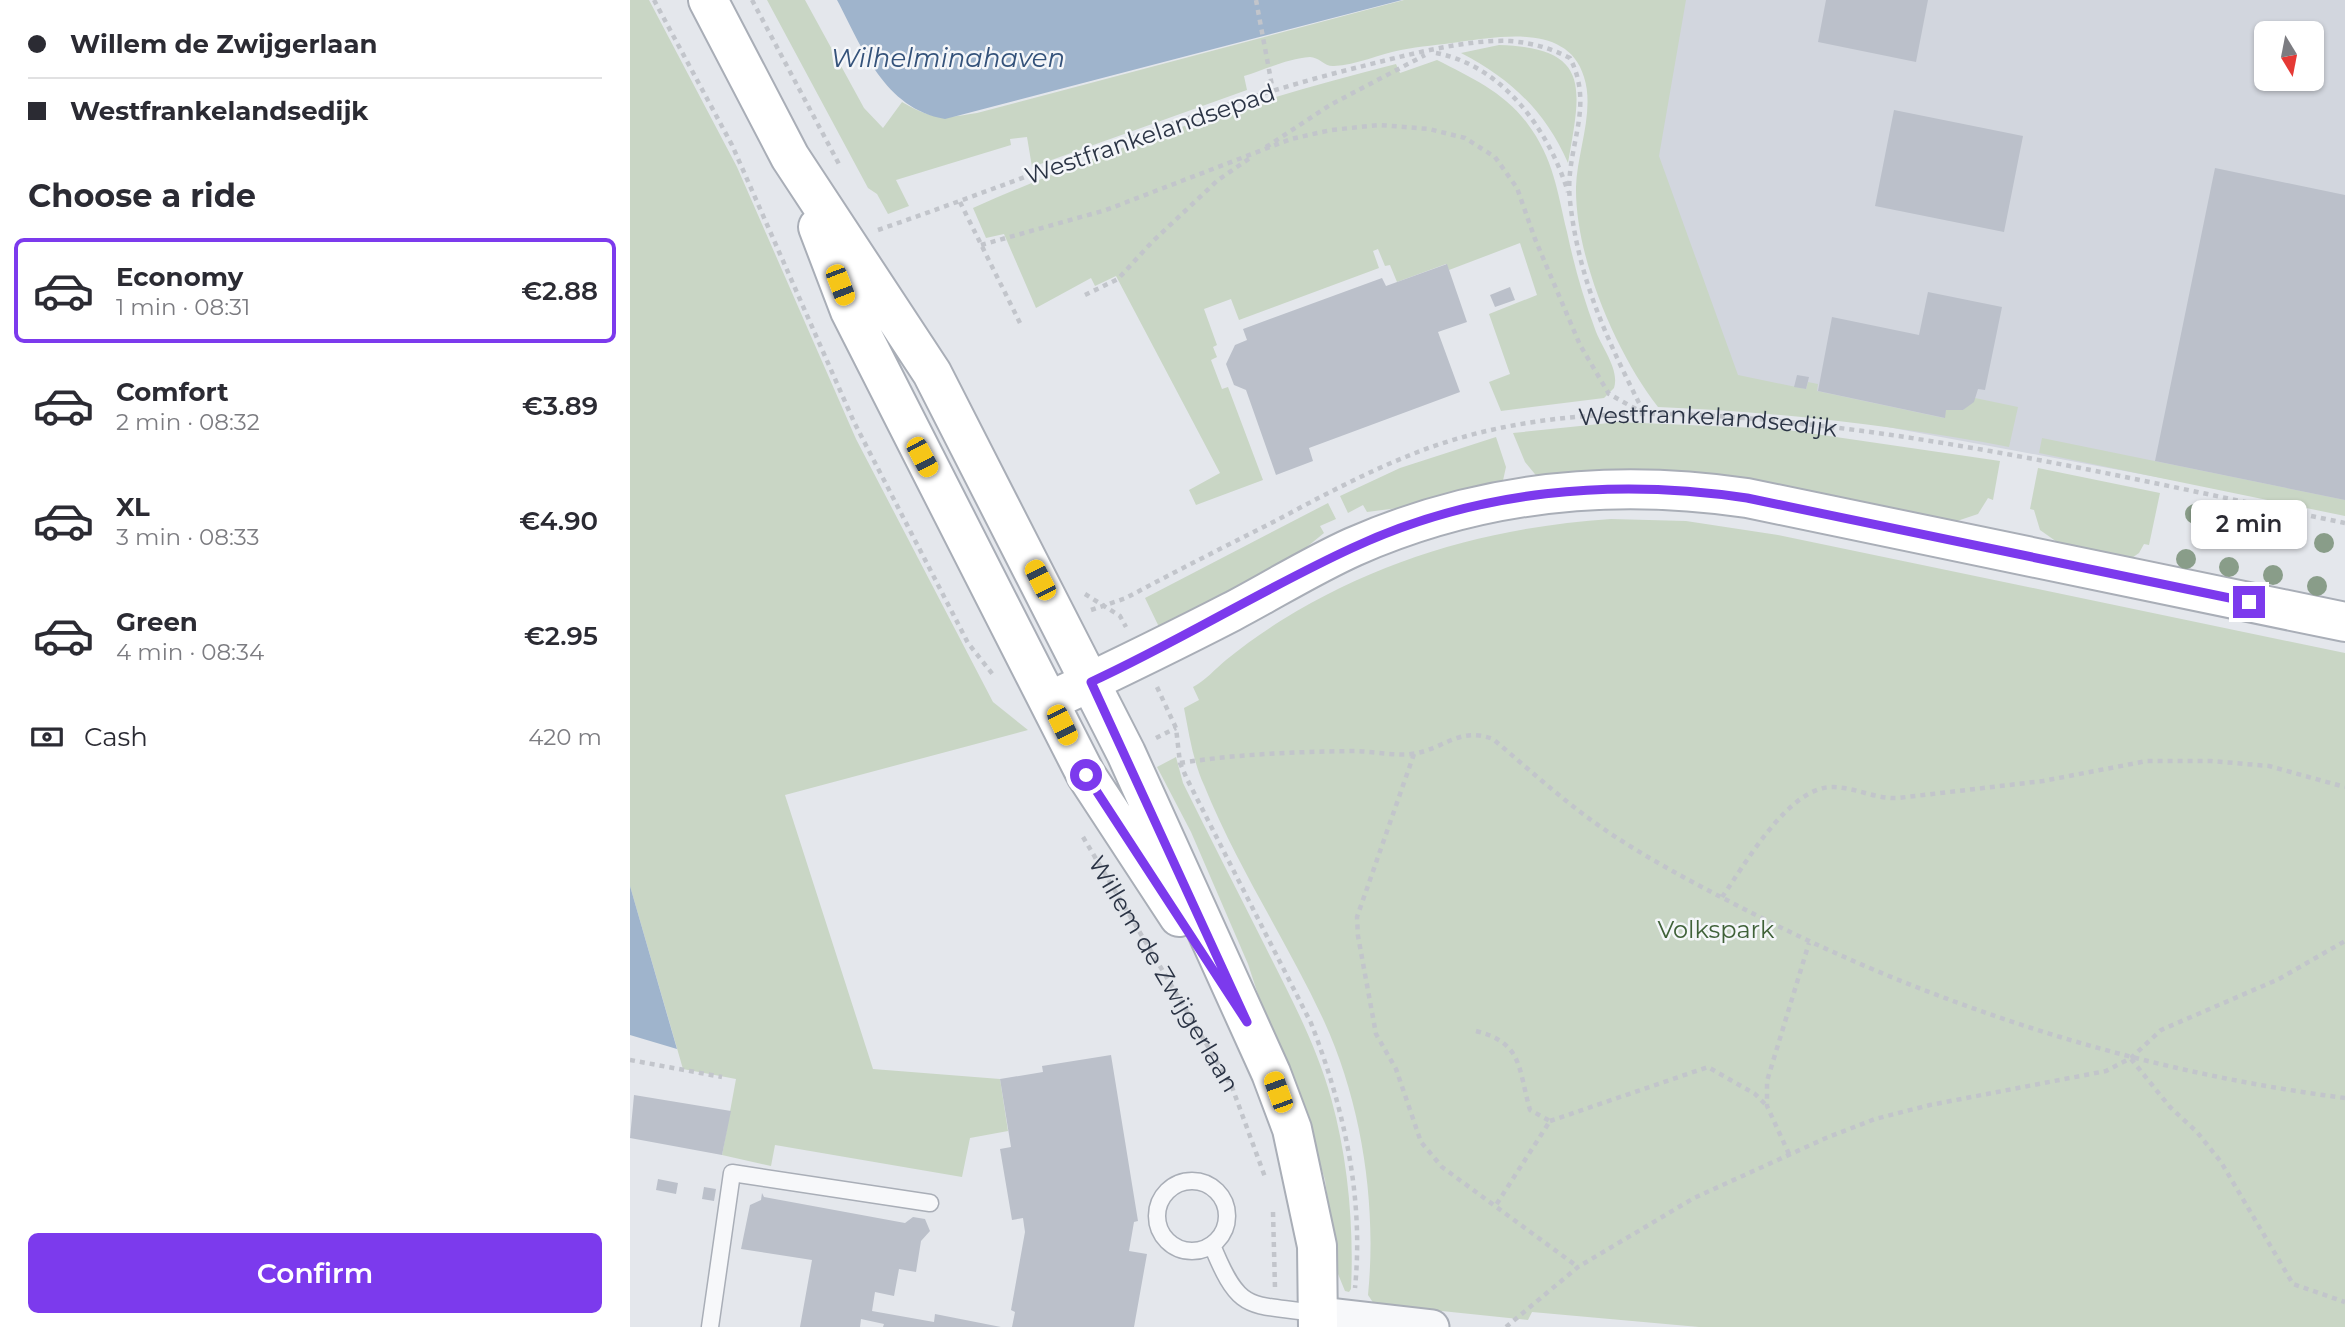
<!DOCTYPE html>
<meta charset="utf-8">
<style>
body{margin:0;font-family:Montserrat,sans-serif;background:#f2f2f3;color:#2b2b33;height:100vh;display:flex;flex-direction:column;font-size:26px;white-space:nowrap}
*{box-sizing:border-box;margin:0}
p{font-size:23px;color:#7c7c81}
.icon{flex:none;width:38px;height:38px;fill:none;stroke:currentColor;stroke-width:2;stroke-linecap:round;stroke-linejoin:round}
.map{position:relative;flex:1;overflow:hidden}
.drawer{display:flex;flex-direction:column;background:#fff;width:630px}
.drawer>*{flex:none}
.top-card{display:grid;align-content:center;height:154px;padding:0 28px;background:#fff}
.needle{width:46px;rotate:170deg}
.tools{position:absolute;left:1624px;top:21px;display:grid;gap:14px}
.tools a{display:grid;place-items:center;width:70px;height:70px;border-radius:10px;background:#fff;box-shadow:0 2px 5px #0004;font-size:35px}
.end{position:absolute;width:32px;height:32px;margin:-16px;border:9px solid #7c3aed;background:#fff;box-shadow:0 0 0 4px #fff}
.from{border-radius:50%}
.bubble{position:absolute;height:49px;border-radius:10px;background:#fff;box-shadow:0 2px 5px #0004;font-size:23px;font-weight:600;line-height:49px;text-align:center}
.car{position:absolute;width:21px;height:42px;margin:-21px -10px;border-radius:9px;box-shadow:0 0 5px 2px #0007;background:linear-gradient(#f5c518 24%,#345 0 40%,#f5c518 0 76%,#345 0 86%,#f5c518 0)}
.top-card b{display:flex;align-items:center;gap:24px;height:66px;font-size:26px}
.top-card b+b{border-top:2px solid #e1e1e2}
.top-card i{width:18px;height:18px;background:#2b2b33}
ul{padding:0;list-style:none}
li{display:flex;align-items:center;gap:21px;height:105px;margin:0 14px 10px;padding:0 14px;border:4px solid transparent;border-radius:10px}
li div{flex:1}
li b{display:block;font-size:26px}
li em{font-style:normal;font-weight:600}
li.on{border-color:#7c3aed}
li>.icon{width:63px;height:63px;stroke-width:1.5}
h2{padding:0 28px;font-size:32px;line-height:84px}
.pay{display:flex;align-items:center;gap:18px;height:77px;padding:0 28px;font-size:26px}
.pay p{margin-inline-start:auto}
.button{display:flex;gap:14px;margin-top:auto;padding:14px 28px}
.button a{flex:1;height:80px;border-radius:10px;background:#7c3aed;color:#fff;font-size:28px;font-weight:600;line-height:80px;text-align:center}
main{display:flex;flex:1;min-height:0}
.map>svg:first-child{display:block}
</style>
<main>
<section class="drawer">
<div class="top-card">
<b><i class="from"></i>Willem de Zwijgerlaan</b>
<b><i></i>Westfrankelandsedijk</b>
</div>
<h2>Choose a ride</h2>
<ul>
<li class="on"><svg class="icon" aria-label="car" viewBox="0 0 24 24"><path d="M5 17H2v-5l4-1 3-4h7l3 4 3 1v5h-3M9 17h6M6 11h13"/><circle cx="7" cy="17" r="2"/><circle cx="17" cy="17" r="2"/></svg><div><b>Economy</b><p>1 min · 08:31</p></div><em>€2.88</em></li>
<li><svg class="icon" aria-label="car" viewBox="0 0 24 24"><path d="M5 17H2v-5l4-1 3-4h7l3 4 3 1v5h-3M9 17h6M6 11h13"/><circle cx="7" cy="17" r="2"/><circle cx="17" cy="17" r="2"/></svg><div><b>Comfort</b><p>2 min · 08:32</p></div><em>€3.89</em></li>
<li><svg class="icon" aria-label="car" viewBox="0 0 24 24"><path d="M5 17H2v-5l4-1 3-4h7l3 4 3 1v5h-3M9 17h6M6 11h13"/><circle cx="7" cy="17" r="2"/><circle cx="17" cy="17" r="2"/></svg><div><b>XL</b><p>3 min · 08:33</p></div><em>€4.90</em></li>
<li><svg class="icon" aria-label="car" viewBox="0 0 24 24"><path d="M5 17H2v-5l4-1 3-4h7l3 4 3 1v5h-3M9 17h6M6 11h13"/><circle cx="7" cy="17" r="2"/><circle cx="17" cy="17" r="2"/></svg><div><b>Green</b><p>4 min · 08:34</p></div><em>€2.95</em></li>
</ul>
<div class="pay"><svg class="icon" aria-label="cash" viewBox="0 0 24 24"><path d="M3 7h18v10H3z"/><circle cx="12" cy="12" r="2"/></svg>Cash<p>420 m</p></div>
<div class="button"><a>Confirm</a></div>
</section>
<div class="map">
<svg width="1715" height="1327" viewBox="0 0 1715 1327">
<rect width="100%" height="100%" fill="#e4e7ec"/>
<!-- built -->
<path fill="#d2d6de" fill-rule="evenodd" d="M1032 0H1715V512L1080 394 1004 103ZM1636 33H1682V79H1636Z"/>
<!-- green -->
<path fill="#c9d6c5" d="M0 0H19L107 167 226 439 363 702 398 730 155 795 243 1069 370 1079 378 1131 340 1138 332 1177 145 1145 141 1166 92 1155 106 1079 53 1069 0 886Z
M137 0H175L234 108 253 128 272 102C303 120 312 119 347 113L774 0H1056L1029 156 1108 375 1176 389 1178 382 1188 384 1187 391 1314 418 1316 410H1333L1345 398 1388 407 1379 447C1263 425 1147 412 1028 407 986 353 945 257 946 187 947 152 965 111 954 77 938 23 869 37 829 42 810 45 790 46 771 50 750 54 726 65 704 66 695 67 689 57 680 57 659 58 634 70 614 76L617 90 402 167 397 137 380 139 381 145 266 180 279 206 258 214 247 194 238 188Z
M869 45C962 48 951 88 938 163 915 111 881 79 831 53Z
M807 60C840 77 874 92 897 123 924 159 927 191 937 232 944 265 953 297 965 329 971 347 990 369 984 388L974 398 871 411 859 382 880 374 859 314 907 295 890 243 819 270 816 264 767 282 760 265 755 266 748 249 743 251 749 268 609 320 601 299 574 309 587 345 583 347 587 357 581 360 592 389 598 387 633 480 566 505 559 490 590 473 486 276 465 286 461 278 406 308 374 234 356 238 343 208C480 147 620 101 766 64L770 73Z
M989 422 1151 429 1370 461 1363 500 1358 498 1348 514 1327 521V526L909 479 895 462 883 433Z
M866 437 876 467 872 485 807 503 737 512 733 505 718 513 710 496 770 468Z
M1412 438 1715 500V516L1409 453Z
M1408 468 1530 493 1519 545 1514 544 1509 553 1496 562 1426 547 1427 542 1410 530 1404 510 1400 509Z
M698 503 706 519 690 526 694 533 651 568 530 629 515 598Z
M981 519 1056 521 1148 535 1715 653V1327H1069L902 1312 898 1320 744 1304 738 1295C747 1205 732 1104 694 1021 657 941 607 867 574 785 563 761 559 734 554 708L569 700 563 687C576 680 584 670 596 660 613 646 633 632 652 620 754 557 863 527 981 519Z
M546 757 553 783C580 838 608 892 635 946 660 996 686 1044 701 1098 718 1159 724 1226 721 1289L719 1292 715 1291 708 1274 695 1180 674 1110 642 1037 618 964 561 832 527 767Z"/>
<!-- water -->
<path fill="#9fb4cc" d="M207 0H772L315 119C254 108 233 49 207 0Z
M0 886 47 1049 0 1035Z"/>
<!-- building -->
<path fill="#bbc0ca" d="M1196 0H1298L1286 62 1188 42Z
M1264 110 1393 136 1374 232 1245 206Z
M1585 168 1715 195V500L1525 461Z
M817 264 837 322 808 332 830 392 679 448 683 461 646 475 616 390 604 385 596 364 605 345 617 340 613 329 752 278 756 286Z
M880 287 885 300 865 307 860 295Z
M1298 292 1372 307 1355 390 1348 389 1344 402 1333 410H1316L1315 418 1188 391 1202 317 1289 335Z
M1167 375 1179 377 1176 389 1164 387Z
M481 1055 508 1221 504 1222 499 1251 517 1254 504 1327H382L385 1312 381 1310 395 1232 393 1218 382 1220 370 1149 381 1147 370 1079 413 1072 412 1066Z
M4 1095 101 1111 92 1155 0 1138Z
M28 1179 48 1183 46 1194 26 1190Z
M74 1187 86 1189 84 1201 72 1199Z
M132 1193 134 1197 275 1223 283 1217 295 1219 300 1231 291 1241 286 1272 269 1269 264 1296 245 1292 242 1311 304 1322 305 1314 371 1327H253L254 1324 231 1319 230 1327H170L182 1260 111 1249 120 1205 131 1200Z"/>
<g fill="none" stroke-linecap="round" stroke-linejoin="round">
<defs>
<path id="lane" d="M527 1216a35 35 0 1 1 70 0a35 35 0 1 1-70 0Z
M582 1245C611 1317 620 1302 689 1314
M80 1327 102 1173 300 1203"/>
<path id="street" d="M689 1314 802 1327"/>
<path id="secondary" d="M78 0 160 157 302 373 496 753 641 1073 662 1129 687 1246 688 1327
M188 227 220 311 456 775 549 917
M420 701C481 672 541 643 601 612 641 591 681 566 723 547 848 492 982 478 1117 498L1715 622"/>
</defs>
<!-- lane casing -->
<use href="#lane" stroke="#a9aeb7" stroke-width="19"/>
<!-- street casing -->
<use href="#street" stroke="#a9aeb7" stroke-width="37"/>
<!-- secondary casing -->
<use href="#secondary" stroke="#a9aeb7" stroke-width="42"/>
<!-- path -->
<g stroke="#c2c5cb" stroke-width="4.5" stroke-dasharray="5 5" stroke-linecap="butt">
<path d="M24 0 102 145 224 422 338 643 364 676"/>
<path d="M122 0 210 166"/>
<path d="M626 0 643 91"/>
<path d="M806 53C874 66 919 131 938 192"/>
<path d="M636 147 700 105 795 55"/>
<path d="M330 202 392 327"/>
<path d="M248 230C408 175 564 108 729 67 774 56 834 39 880 41 903 43 920 48 940 58 966 109 934 149 940 201 949 282 978 341 1014 413"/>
<path d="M351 245 476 210 661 139 701 130 750 125 799 129 835 138 865 157 887 188 905 239 950 345 979 394 1013 413"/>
<path d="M455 295 488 279 522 242 588 180 620 158"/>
<path d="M455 594 490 616 496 627"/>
<path id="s1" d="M461 610 496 598C546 571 598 545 649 519 701 491 754 463 810 444 947 399 1093 413 1233 431 1395 453 1555 490 1715 523"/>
<path d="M527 687 546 728 550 763 557 779 681 1023C714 1108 734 1197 725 1288"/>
<path d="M526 738 546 728"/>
<path d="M784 754 727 917 728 936 746 1034 766 1069 791 1142 812 1167 948 1267"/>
<path d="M550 763C608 754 664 752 722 751 742 751 761 756 781 754 814 750 828 726 863 739 895 766 927 795 961 820 1008 854 1060 881 1112 908 1300 1005 1505 1071 1715 1098"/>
<path id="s2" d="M453 837 602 1087 635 1177"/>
<path d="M1092 897C1115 865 1159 785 1204 787 1227 788 1245 799 1268 798L1413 781 1517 761H1581L1639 766 1715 787"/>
<path d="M846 1031C893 1043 888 1068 900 1110L920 1121 866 1205"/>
<path d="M1501 1059 1540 1107 1567 1132 1591 1162 1663 1284 1715 1302"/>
<path d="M0 1060 92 1077"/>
<path d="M920 1121 1078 1067 1125 1094 1137 1106"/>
<path d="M1159 1154 1137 1106V1081L1179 943"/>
<path d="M643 1212 645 1288"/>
<path d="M876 1327 948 1267 1064 1198 1196 1138 1245 1119 1300 1105 1476 1071 1501 1058 1531 1030 1649 979 1715 941"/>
</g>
<!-- lane -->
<use href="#lane" stroke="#f7f8fa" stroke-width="16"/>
<!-- street -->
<use href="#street" stroke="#f7f8fa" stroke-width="33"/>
<!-- secondary -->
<use href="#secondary" stroke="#fff" stroke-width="38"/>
</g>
<!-- trees -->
<g fill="#899d89">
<circle cx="1565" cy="514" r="10"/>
<circle cx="1609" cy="523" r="10"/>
<circle cx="1651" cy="533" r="10"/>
<circle cx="1694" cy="543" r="10"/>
<circle cx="1556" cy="559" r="10"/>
<circle cx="1599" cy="567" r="10"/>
<circle cx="1643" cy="575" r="10"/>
<circle cx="1687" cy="586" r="10"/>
</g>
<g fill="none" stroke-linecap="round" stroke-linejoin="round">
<!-- route -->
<path stroke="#7c3aed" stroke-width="9" d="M456 775 617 1022 461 682C550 641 633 589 722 548 846 490 983 478 1117 498L1619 602"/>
</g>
<g text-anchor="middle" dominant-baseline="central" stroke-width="5" stroke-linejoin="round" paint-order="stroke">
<!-- street labels -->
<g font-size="24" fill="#2b3445" stroke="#f4f6f9">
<text transform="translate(520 134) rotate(-19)">Westfrankelandsepad</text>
<text stroke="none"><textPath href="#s1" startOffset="658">Westfrankelandsedijk</textPath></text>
<text stroke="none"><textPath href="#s2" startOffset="159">Willem de Zwijgerlaan</textPath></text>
</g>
<!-- park labels -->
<g font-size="24" fill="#3f6138" stroke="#f4f6f9">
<text x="1086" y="929">Volkspark</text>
</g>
<!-- water labels -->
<g font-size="26" font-style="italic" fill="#34527a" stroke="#f4f6f9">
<text x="318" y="58">Wilhelminahaven</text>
</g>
</g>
</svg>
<div class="tools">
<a><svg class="needle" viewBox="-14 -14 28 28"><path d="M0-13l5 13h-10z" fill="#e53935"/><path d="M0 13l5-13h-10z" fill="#7c7c81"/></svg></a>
</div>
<i class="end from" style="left:456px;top:775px"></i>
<i class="end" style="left:1619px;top:602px"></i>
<div class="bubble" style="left:1561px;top:500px;width:116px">2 min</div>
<i class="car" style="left:210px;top:285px;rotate:159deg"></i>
<i class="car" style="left:292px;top:457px;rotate:152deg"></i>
<i class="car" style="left:410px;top:580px;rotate:333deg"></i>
<i class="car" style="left:432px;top:725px;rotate:154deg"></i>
<i class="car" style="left:648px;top:1092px;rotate:340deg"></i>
</div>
</main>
